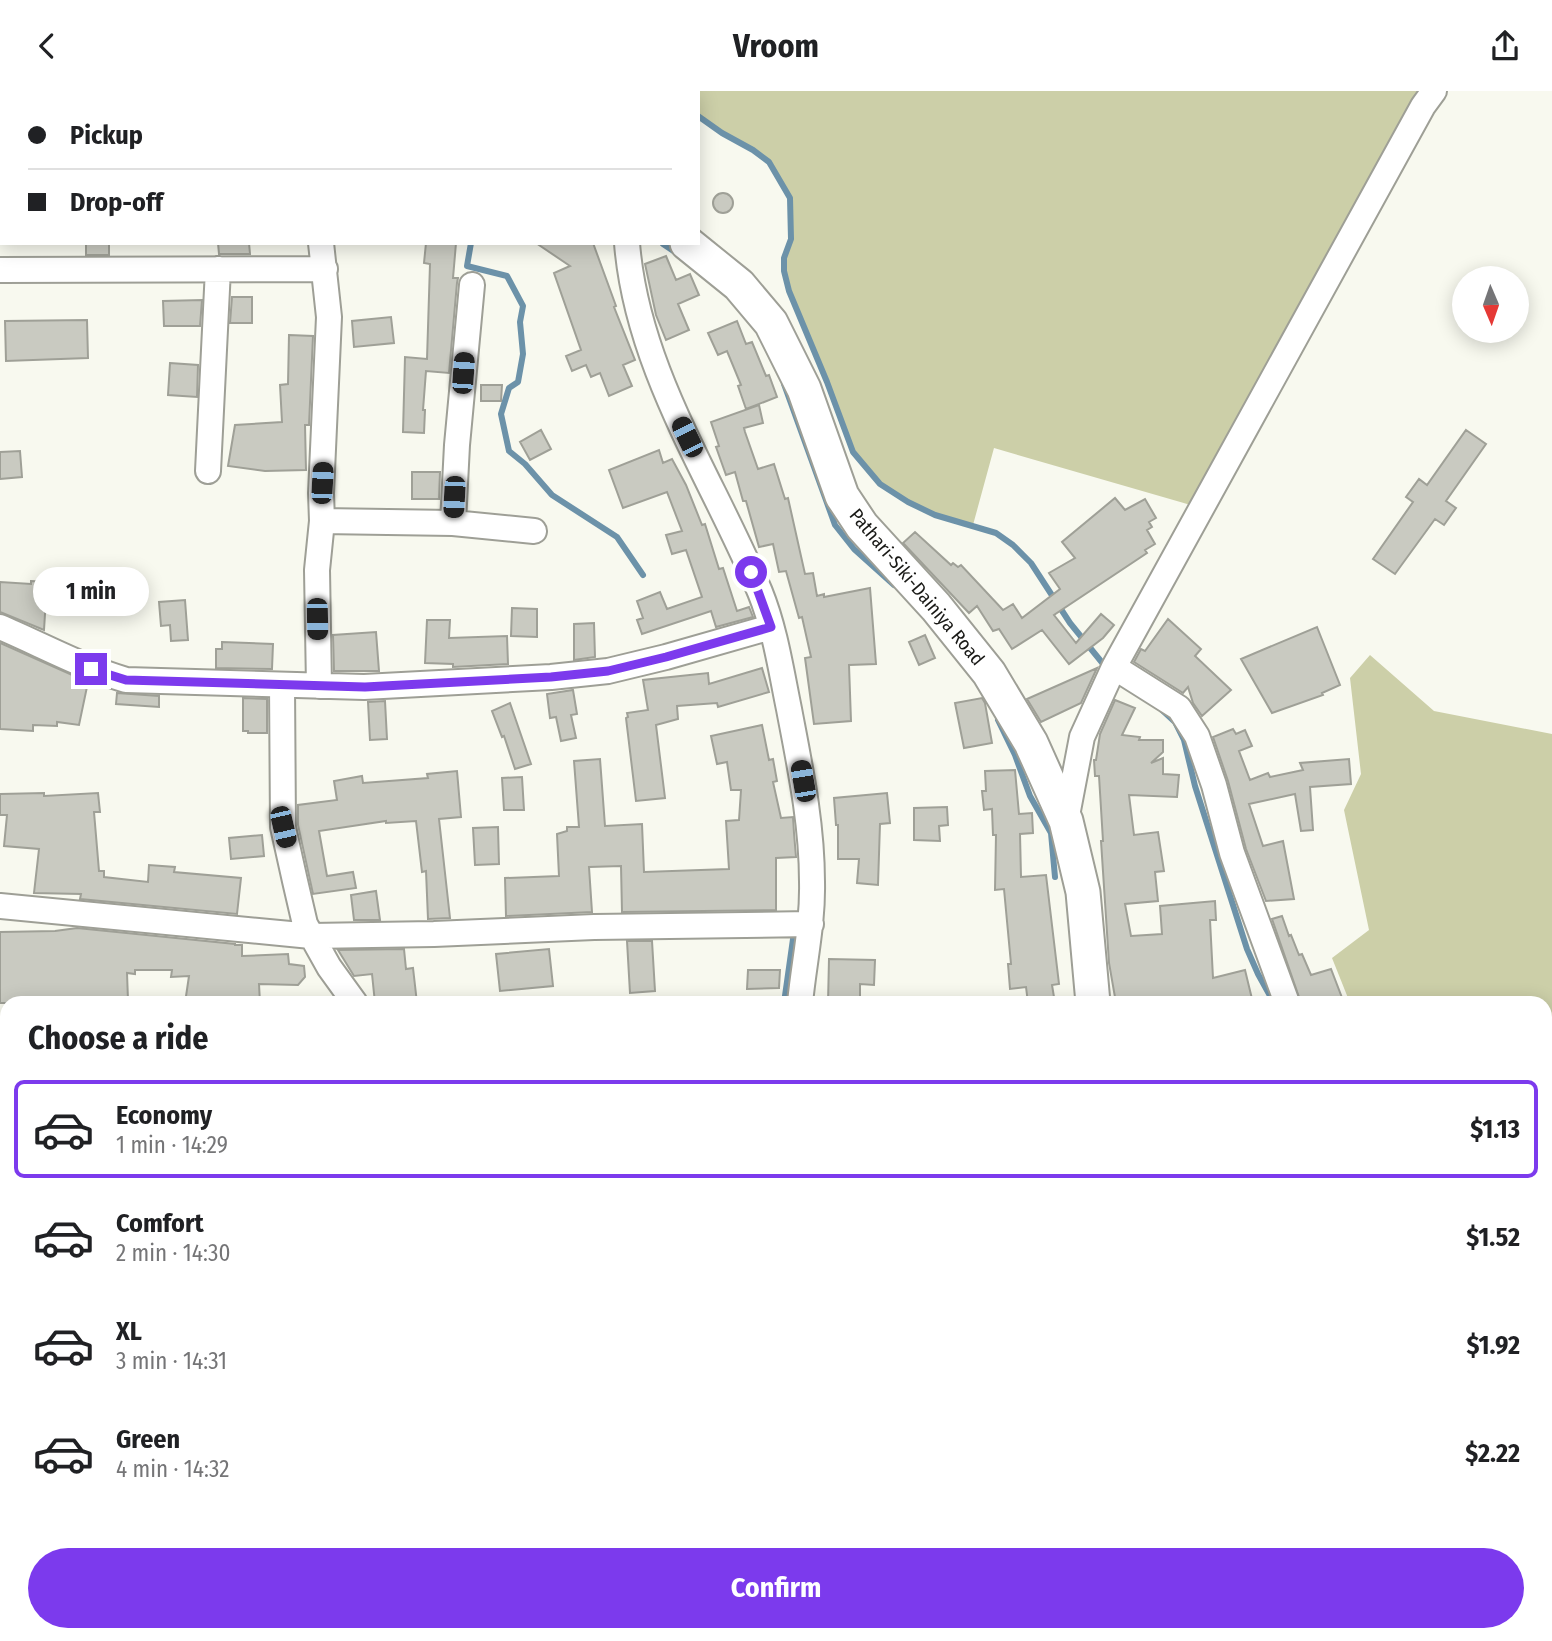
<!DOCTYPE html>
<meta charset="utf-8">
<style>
body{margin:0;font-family:"Fira Sans Condensed",sans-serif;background:#f2f2f2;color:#202124;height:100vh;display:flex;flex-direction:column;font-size:26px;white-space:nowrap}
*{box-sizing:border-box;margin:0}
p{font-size:23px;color:#757577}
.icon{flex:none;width:38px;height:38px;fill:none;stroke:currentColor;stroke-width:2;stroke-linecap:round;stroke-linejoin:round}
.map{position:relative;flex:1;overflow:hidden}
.side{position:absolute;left:0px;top:905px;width:1552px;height:646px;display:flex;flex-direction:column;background:#fff;border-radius:21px 21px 0 0;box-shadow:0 4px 18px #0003}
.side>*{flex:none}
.guide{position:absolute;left:0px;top:0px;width:700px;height:154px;box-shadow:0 4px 18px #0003;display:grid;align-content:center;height:154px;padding:0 28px;background:#fff}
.needle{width:46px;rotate:178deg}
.fabs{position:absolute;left:1452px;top:175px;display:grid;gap:14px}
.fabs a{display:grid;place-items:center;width:77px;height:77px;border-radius:50%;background:#fff;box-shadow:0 4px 18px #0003;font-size:35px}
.end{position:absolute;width:32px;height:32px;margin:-16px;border:9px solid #7c3aed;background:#fff;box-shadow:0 0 0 4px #fff}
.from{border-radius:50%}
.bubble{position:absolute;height:49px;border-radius:24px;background:#fff;box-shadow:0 4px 18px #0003;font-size:23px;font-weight:700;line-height:49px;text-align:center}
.car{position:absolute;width:21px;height:42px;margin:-21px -10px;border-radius:9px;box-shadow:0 0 5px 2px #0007;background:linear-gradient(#222 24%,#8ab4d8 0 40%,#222 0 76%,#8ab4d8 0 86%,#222 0)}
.guide b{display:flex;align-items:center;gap:24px;height:66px;font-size:26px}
.guide b+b{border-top:2px solid #e0e0e0}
.guide i{width:18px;height:18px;background:#202124}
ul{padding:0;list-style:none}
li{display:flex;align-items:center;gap:21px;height:98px;margin:0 14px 10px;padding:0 14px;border:4px solid transparent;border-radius:10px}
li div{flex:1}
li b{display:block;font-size:26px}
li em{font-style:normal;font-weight:700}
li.active{border-color:#7c3aed}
li>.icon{width:63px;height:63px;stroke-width:1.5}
h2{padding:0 28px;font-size:32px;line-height:84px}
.button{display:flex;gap:14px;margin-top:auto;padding:14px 28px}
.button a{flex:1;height:80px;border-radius:42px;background:#7c3aed;color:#fff;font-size:28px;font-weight:700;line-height:80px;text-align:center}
header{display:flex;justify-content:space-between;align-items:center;height:91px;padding:0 28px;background:#fff;font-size:32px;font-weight:700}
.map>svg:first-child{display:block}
</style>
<header><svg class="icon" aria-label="back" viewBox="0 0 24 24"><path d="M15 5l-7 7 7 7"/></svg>Vroom<svg class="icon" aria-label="share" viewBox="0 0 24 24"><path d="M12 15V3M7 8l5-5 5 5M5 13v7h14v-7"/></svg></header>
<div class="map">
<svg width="1552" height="1550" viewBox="0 0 1552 1550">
<rect width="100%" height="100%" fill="#f8f9ef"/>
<!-- green -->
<path fill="#cccfa8" d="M661 0H1417L1423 15 1201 417 994 357 973 434C927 421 879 404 853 361 839 338 828 294 817 266 806 239 789 211 785 182 781 158 802 130 788 104 783 94 777 81 769 72 758 58 739 52 724 44 715 38 707 31 698 25V2Z
M1370 564 1434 620 1552 643V1550H1524V1544H1545V912H1350L1332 867 1369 839 1344 719 1361 683 1350 587Z"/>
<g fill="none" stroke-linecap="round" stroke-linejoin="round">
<!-- stream -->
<path stroke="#6c92a9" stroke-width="6" d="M661 0 664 2
M698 25 722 42 753 59 769 71 790 107 791 148 784 167V180L789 200 827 291 853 361 880 393 908 411 935 424 996 442 1013 454 1031 472 1070 532 1104 574
M471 152 467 175 507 185 523 215 520 231 523 263 518 291 509 297 501 323 509 360 525 373 552 404 617 446 643 484
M663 153 678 163
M784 293 835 434 854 458 894 494
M1162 619 1175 631 1184 649 1195 695 1247 858 1258 883 1274 912
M998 629 1015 664 1030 705 1051 742 1055 786
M784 912 794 841
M1260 1544V1550"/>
</g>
<!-- building -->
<path fill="#c9cac1" stroke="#9fa097" stroke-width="2" d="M713 112a10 10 0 1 1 20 0a10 10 0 1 1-20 0Z
M86 152H109V164H86Z
M218 152H249L250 163H219Z
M426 152H456L453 187H458L457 192 449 282 426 280 423 319H425L424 342 403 341 405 266 427 268 430 173 424 172Z
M536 152H593L616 215 614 216 635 269 623 274 632 295 609 305 600 282 591 286 586 274 572 280 566 265 581 259 554 182 570 175Z
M666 165 676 189 690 183 699 204 678 213 689 239 666 249 656 224 645 173Z
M232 206H252V232H230Z
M202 209 200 235H164L163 210Z
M391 226 394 252 354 256 352 230Z
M87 229 88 267 6 270 5 230Z
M737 230 746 253 752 251 766 285 769 284 777 306 746 318 738 295 741 294 727 260 718 264 708 242Z
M289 244 313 245 309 334H305L306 379 265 380 228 375 235 334 282 331 280 294 288 293Z
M170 272 198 274 197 306 168 304Z
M481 294H502L501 310H481Z
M759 314 763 332 744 337 745 341 758 378 774 373 785 408 788 407 805 483 813 482 817 505 824 503V506L870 497 876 573 849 574 851 630 814 633 805 567 811 566 802 526 799 527 786 480 779 481 773 453 759 456 746 410H743L735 381 726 384 716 356 719 355 711 331Z
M541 339 551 358 530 369 520 351Z
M1466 339 1486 353 1446 410 1456 417 1444 434 1435 428 1395 483 1373 468 1413 411 1406 406 1419 388 1427 394Z
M659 359 663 372 672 368 686 394 702 434 705 433 719 478 723 477 737 520 749 516 753 526 716 536 711 520 642 543 637 529 643 527 637 510 660 501 667 518 702 506 686 459 672 463 666 444 682 440 667 401 623 417 609 379Z
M20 360 22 386 0 388V361Z
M412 381H440L439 408H412Z
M1115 407 1125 419 1145 408 1156 427 1149 431 1152 436 1147 439 1155 453 1145 459 1147 462 1054 524 1076 552 1101 523 1114 534 1103 547 1069 573 1042 539 1012 558 999 538 993 540 977 515 969 522 903 452 915 441 951 474 953 472 958 476 961 474 1003 519 1013 513 1022 527 1060 498 1049 482 1075 467 1062 451Z
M31 490 47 491 44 539 0 521V491L31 493Z
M185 509 188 549 171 550 170 534 161 535 159 511Z
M512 517 537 518V546L511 545Z
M1168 528 1201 558 1195 565 1231 599 1202 625 1193 612 1188 596 1183 602 1134 571 1141 558 1145 560Z
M427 529H450L449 547 507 545 508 573 453 576V573L425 572Z
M594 532 595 566 574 569V533Z
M1317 536 1340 594 1322 602 1323 604 1272 622 1241 568Z
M376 541 379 580H334L333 544Z
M925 544 935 567 919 574 909 551Z
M222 551 273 553 272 578 216 577V558H222Z
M0 552 88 591 79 634 57 631V635L33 634V640L0 638Z
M762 577 769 601 718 616 717 612 677 615 678 628 656 634 665 707 636 710 626 627 628 626 627 622 648 619 643 589 708 582 709 593Z
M1097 577 1081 612 1041 631 1027 608Z
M573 599 577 623 571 624 576 647 561 650 556 626 550 627 547 603Z
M117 602 159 605V616L116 613Z
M243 607 267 608V642H248V640H243Z
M982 607 985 612 992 652 964 657 955 612Z
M1115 609 1135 617 1122 644 1140 646 1139 649H1163V661L1151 672 1163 667V683L1179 684 1177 706 1129 704 1134 744 1158 741 1164 780 1155 781 1158 810 1125 813 1131 845 1162 843 1160 815 1215 810 1216 829H1210L1213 887 1245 879 1253 912H1116L1109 872 1101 750H1103L1099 685H1095L1094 669H1096L1100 643Z
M385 610 387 648 370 649 368 611Z
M510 612 531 673 515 678 504 645 502 646 492 620Z
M762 634 769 669 773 668 777 690 773 691 781 727 793 726 794 742 796 766 776 767V819L622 821 621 775 589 776 592 821 506 825 505 787 559 785 557 743 567 740V736H579L574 670 600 668 605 735 642 733 644 781 729 778 726 730 739 729 741 699H731L727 671 717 673 711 645Z
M1233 638 1236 643 1245 639 1252 655 1239 660 1250 689 1268 682 1270 686 1303 679 1300 672 1349 668 1351 693 1310 696 1313 739 1301 740 1295 703 1249 713 1263 755 1283 750 1294 808 1266 810 1246 758 1228 690 1213 646Z
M1015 679 1019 723 1032 722 1033 742 1020 743 1021 786 1046 784 1059 893 1052 894 1055 912H1028L1026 896 1010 898 1008 873H1011L1004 798 995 799 996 744H993L992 718 984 719 982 700H986L985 680Z
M457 680 461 726 439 728 450 827 428 828 426 780 422 781 416 730 386 732V730L319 740 327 785 353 781 356 797 313 803 298 734V714L337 709 334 690 362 685 363 692 428 687 427 683Z
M522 686 524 719H504L502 687Z
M44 702V705L98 702 100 721H94L99 780H104V786L148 791 149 774 175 776 174 781 241 787 237 823 80 808 81 803 34 802 39 758 4 755 7 724H0V703Z
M887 702 890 732 880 733 878 794 857 792 859 768H838V734H836L834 707Z
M947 716 948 734 939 735 940 750 914 749V717Z
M498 736 499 773 475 774 473 737Z
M262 744 264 765 231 768 229 747Z
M376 800 380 829H354L351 804Z
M1282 825 1289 845 1291 844 1299 864 1302 863 1311 884 1331 878 1344 912H1301L1272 828Z
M77 837 235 853V854H242V865L288 863 289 873 304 875 305 886 298 894 259 893 260 912H185L189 885 171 886 172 879H135V883L127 882 128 909H125V912H0V841L55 840Z
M627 850H652L655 900 630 902Z
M404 858 406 878 413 877 417 912H375L372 883 354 885 338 859Z
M549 858 553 895 500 900 496 863Z
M829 868 875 869 874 894 860 893V912H828Z
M748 879H780L779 897 747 898Z"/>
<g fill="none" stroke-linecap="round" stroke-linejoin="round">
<defs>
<path id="minor" d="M631 0V2
M0 80H2
M627 152C637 279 712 386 760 501 775 538 781 579 789 618 800 676 812 732 812 791 813 832 804 871 800 912
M0 179 325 178
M208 380 218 178
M322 430 453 432 534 440
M453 432 457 354 472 194
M0 536C42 554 82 576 126 589L364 596 551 586 608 580 666 566 771 536
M1114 576 1179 617 1197 645 1214 694 1232 762 1287 912
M282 594 283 736 295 790 305 833 329 876 355 912
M319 595 317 479 322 430 321 402 329 226 321 152
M1066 730 1082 646 1114 576 1423 15 1434 0
M0 815 311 845 434 843 594 836 811 833
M0 1019 7 1021
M1545 1221 1552 1200
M427 1544 428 1550
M764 1544V1550
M1376 1550 1378 1544"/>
<path id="secondary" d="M441 0 443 2
M687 152 739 194 771 232 804 298 842 405 862 435 936 516 989 582 1031 652 1066 730 1083 801 1093 912
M1225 1544V1550"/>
</defs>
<!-- minor casing -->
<use href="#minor" stroke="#9e9f96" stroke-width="28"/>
<!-- secondary casing -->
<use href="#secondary" stroke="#9e9f96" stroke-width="37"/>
<!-- minor -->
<use href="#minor" stroke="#fff" stroke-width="24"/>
<!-- secondary -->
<use href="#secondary" stroke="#fff" stroke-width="33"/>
</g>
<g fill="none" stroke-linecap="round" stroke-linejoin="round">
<!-- route -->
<path stroke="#7c3aed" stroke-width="9" d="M91 578 126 589 365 596 551 586 608 580 666 566 771 536 751 481"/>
</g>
<g text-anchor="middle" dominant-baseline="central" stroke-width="5" stroke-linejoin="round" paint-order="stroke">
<!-- street labels -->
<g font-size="19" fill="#191916" stroke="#fff">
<text transform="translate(917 496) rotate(50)">Pathari-Siki-Dainiya Road</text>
</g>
</g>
</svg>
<div class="fabs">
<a><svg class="needle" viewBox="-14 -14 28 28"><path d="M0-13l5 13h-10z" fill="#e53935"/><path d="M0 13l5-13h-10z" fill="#757577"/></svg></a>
</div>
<i class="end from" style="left:751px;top:481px"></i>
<i class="end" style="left:91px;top:578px"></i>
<div class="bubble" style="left:33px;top:476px;width:116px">1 min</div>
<i class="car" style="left:463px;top:282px;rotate:4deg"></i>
<i class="car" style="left:687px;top:346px;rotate:334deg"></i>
<i class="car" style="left:322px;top:392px;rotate:3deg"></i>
<i class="car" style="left:454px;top:406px;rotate:183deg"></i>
<i class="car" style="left:317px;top:528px;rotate:179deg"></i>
<i class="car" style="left:803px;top:690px;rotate:350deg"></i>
<i class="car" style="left:283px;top:736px;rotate:167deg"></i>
<div class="guide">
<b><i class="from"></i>Pickup</b>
<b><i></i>Drop-off</b>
</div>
<section class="side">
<h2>Choose a ride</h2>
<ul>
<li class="active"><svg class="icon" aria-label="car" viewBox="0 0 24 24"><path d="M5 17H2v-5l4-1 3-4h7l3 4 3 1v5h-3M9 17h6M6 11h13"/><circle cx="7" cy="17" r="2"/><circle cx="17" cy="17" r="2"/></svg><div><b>Economy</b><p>1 min · 14:29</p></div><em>$1.13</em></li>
<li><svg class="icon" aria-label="car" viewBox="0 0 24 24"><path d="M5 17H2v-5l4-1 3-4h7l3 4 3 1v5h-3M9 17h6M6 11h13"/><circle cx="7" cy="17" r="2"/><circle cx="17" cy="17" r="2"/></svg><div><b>Comfort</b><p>2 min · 14:30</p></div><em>$1.52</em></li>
<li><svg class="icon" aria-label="car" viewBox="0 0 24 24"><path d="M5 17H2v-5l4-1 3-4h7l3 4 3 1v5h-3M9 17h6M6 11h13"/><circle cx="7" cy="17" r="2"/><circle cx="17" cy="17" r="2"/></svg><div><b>XL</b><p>3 min · 14:31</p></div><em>$1.92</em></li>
<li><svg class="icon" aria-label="car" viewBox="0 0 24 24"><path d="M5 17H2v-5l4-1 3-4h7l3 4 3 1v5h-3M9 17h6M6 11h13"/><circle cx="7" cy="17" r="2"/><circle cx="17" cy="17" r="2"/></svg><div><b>Green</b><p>4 min · 14:32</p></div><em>$2.22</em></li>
</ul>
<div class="button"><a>Confirm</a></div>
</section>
</div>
